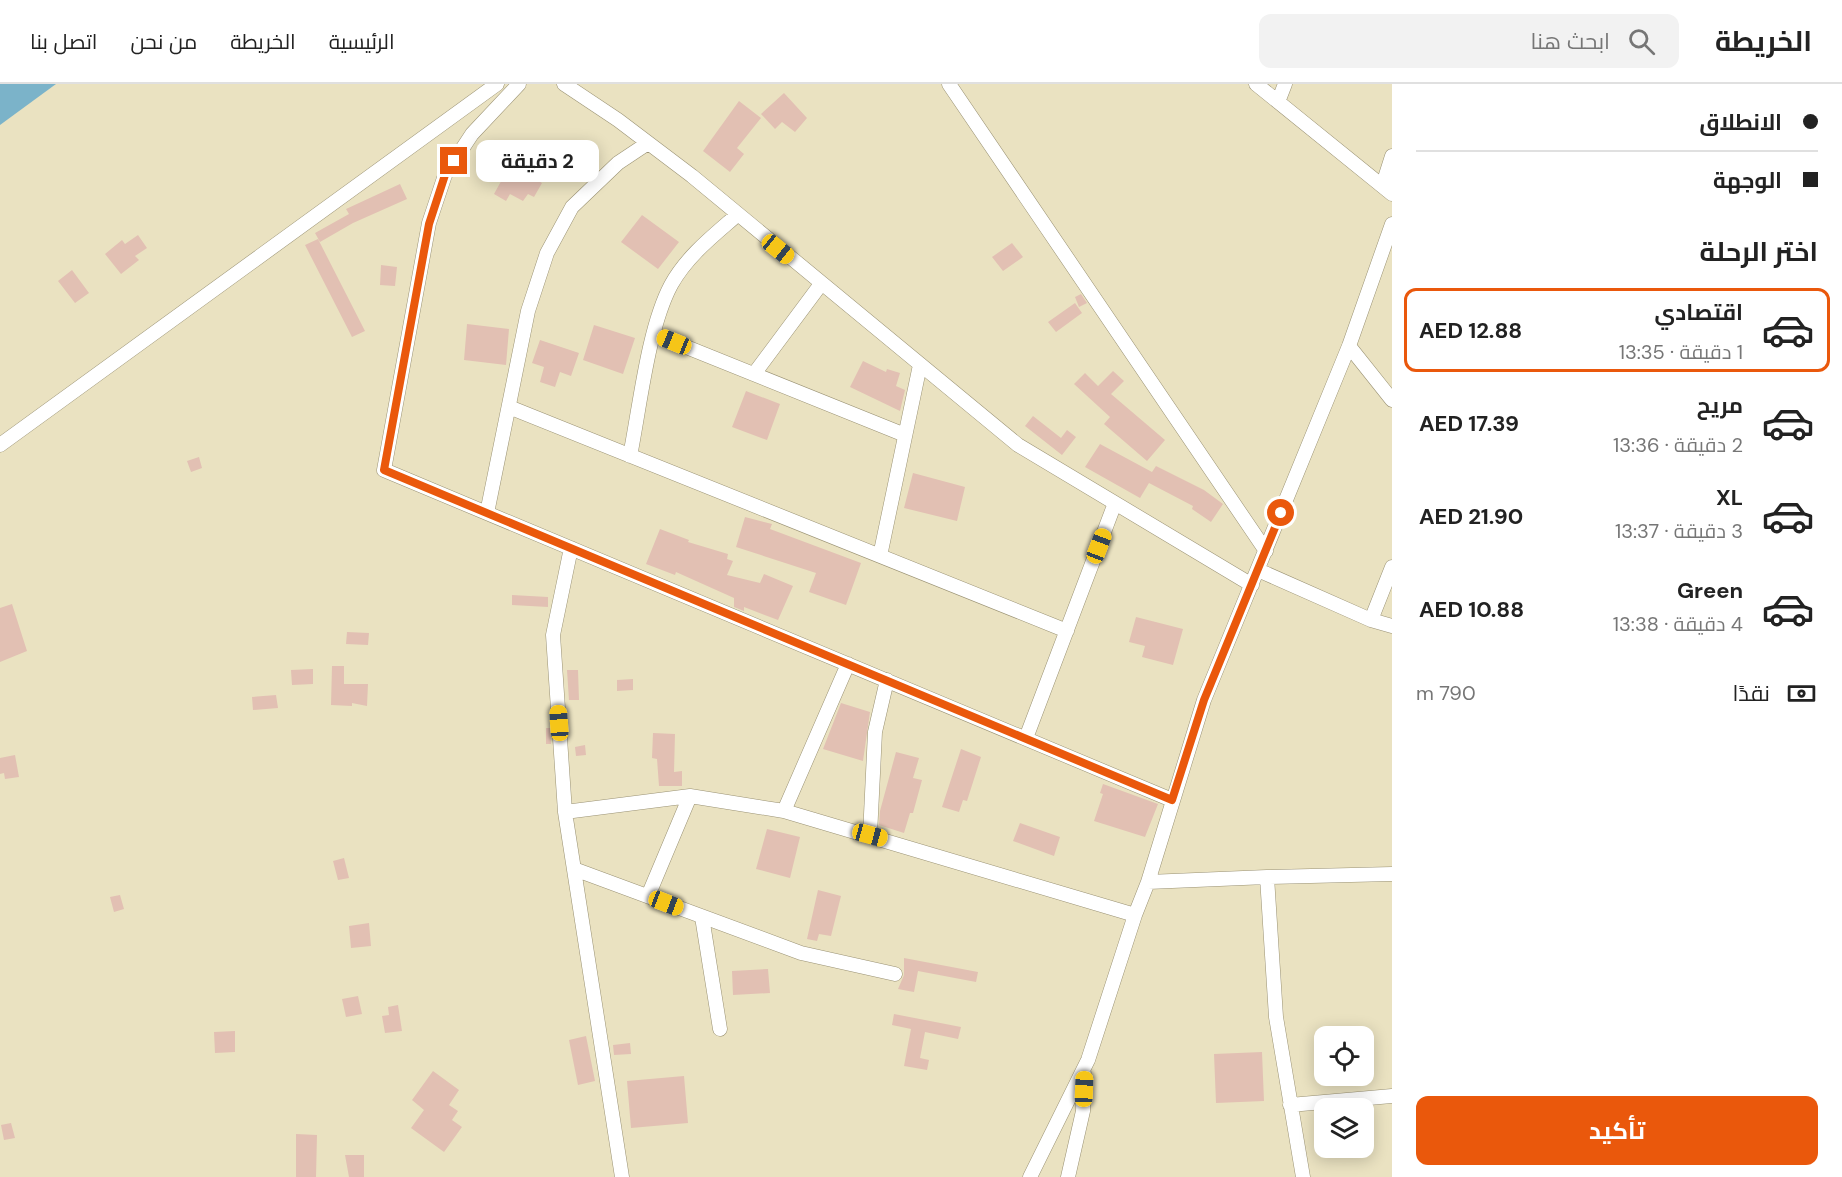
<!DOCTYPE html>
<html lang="ar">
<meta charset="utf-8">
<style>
body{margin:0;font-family:"DM Sans",Cairo,sans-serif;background:#f2f2f2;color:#222;direction:rtl;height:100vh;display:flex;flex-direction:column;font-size:22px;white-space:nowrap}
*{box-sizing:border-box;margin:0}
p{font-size:20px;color:#767676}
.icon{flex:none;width:33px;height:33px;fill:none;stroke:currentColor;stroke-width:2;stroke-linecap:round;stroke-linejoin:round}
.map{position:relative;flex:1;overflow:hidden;direction:ltr}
.sheet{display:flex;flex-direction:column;background:#fff;width:450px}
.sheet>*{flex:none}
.guide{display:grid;align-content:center;height:132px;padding:0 24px;background:#fff}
.fabs{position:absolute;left:1314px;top:942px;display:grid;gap:12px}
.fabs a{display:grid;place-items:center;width:60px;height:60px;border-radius:12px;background:#fff;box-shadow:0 3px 15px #0003;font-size:30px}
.end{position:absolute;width:27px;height:27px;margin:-14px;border:8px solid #ea580c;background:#fff;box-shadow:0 0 0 3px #fff}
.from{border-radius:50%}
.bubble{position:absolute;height:42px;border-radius:12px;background:#fff;box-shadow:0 3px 15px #0003;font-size:20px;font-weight:700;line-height:42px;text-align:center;direction:rtl}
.car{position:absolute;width:18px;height:36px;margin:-18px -9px;border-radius:8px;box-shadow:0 0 4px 2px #0007;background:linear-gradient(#f5c518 24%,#345 0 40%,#f5c518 0 76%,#345 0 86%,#f5c518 0)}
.guide b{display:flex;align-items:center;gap:21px;height:57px;font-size:22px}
.guide b+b{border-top:2px solid #e0e0e0}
.guide i{width:15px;height:15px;background:#222}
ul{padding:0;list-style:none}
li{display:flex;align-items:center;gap:18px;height:84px;margin:0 12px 9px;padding:0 12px;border:3px solid transparent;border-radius:12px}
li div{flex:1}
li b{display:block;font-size:22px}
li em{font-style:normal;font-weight:700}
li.on{border-color:#ea580c}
li>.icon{width:54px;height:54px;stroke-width:1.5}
h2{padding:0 24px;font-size:27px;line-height:72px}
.pay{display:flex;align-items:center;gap:15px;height:66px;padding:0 24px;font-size:22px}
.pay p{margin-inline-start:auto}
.button{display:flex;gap:12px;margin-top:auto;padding:12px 24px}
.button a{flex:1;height:69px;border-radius:12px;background:#ea580c;color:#fff;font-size:24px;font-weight:700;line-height:69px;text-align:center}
header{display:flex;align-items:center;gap:36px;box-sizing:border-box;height:84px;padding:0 30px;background:#fff;border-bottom:2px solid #e0e0e0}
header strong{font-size:28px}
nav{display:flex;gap:33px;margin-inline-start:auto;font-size:21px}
.search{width:420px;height:54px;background:#f2f2f2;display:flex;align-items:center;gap:15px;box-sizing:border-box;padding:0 21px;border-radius:12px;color:#767676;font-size:22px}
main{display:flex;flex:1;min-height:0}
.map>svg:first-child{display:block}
</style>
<header>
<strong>الخريطة</strong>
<div class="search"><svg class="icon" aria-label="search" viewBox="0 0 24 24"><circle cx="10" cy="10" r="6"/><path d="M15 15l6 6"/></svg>ابحث هنا</div>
<nav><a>الرئيسية</a><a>الخريطة</a><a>من نحن</a><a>اتصل بنا</a></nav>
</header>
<main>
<section class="sheet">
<div class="guide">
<b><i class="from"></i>الانطلاق</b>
<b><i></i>الوجهة</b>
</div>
<h2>اختر الرحلة</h2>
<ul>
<li class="on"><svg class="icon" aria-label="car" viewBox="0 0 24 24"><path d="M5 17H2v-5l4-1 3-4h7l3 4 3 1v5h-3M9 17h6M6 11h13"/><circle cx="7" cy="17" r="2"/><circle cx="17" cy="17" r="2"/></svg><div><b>اقتصادي</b><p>1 دقيقة · 13:35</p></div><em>AED 12.88</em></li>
<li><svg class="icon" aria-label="car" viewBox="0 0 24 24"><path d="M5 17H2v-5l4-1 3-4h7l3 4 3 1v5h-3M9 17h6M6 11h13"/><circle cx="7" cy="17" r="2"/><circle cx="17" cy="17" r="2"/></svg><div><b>مريح</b><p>2 دقيقة · 13:36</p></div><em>AED 17.39</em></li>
<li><svg class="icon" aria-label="car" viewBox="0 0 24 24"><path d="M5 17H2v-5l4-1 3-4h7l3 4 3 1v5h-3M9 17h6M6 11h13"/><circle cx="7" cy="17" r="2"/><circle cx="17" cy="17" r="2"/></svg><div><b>XL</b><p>3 دقيقة · 13:37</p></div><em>AED 21.90</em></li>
<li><svg class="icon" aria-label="car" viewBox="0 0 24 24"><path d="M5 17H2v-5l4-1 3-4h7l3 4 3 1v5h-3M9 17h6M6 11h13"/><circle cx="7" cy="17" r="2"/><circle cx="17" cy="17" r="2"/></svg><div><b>Green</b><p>4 دقيقة · 13:38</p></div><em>AED 10.88</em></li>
</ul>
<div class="pay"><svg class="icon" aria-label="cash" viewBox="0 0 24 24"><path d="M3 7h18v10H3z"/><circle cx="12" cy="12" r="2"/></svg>نقدًا<p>790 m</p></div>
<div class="button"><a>تأكيد</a></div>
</section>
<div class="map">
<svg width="1392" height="1093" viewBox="0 0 1392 1093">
<rect width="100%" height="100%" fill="#eae2c1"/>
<!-- water -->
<path fill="#7bb3c9" d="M0 0H56L0 41Z"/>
<!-- building -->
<path fill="#e2c0b3" d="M784 9 807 34 795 48 782 38 775 45 761 30Z
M739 17 761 34 737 64 744 70 730 88 703 67Z
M510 81 542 99 534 113 528 110 523 117 510 110 506 117 494 110Z
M400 100 407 115 353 139 320 158 315 149 349 130 346 125Z
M642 131 679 158 658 185 621 158Z
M138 151 147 164 135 172 139 176 121 190 105 170 122 156 125 160Z
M318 155 365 247 352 253 305 161Z
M1012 159 1023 173 1003 187 992 173Z
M381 181 397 183 395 202 380 201Z
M72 186 89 209 75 219 58 197Z
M1081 210 1087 219 1079 223 1075 213Z
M1075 219 1082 229 1056 248 1048 238Z
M467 240 509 245 506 281 464 276Z
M594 241 635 254 623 290 583 276Z
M540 256 579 269 571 292 560 288 555 303 540 298 544 283 532 279Z
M863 277 886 288 887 285 900 289 896 302 905 306 900 327 850 303Z
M1113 287 1124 297 1111 310 1165 356 1147 377 1104 340 1110 333 1074 300 1085 289 1098 302Z
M746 307 780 320 767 356 732 343Z
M1033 332 1061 354 1067 346 1076 353 1062 371 1025 342Z
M1100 360 1152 388 1156 382 1204 406 1223 420 1211 438 1192 425 1193 422 1149 399 1140 414 1085 383Z
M199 373 202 384 191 388 187 377Z
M913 389 965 403 957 437 904 424Z
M745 433 772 440 770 445 861 479 846 521 809 508 816 489 736 463Z
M660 445 689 456 688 458 728 470 727 475 733 477 727 491 760 499 764 490 793 502 778 536 744 523V527L734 523V514L676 488 675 491 646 480Z
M512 511 548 513V523L512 521Z
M12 520 27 567 0 578V524Z
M1136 533 1183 545 1173 581 1142 573 1145 562 1129 558Z
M347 548 369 549 368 561 346 560Z
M332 582H344V600H368L367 622 352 619V622L331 621Z
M313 585V600L292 601 291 586Z
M567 586H578L579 616H569Z
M633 595V606L617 607V596Z
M276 611 278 624 253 626 252 613Z
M841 619 870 628 863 677 823 665Z
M546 644H550L551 660H546Z
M653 649 675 650 674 688 682 687V702H659L657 675 652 674Z
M585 661 586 671 576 672 575 663Z
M961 665 981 673 967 717 963 716 959 728 942 723Z
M896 668 919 674 913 694 922 696 913 729H910L904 749 879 741 880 727Z
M15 671 19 693 5 695 4 689 0 690V674Z
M1103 700 1158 720 1145 753 1094 737 1103 710 1100 709Z
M1020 739 1060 753 1054 772 1013 757Z
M767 745 800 753 790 794 756 785Z
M344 774 349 794 338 796 333 777Z
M818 806 841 812 831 852 819 850 817 857 807 855Z
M120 811 124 825 114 828 110 813Z
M369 839 371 862 351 864 349 842Z
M904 874 978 888 976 898 918 887 914 908 898 905 904 891Z
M768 885 770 909 733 911 732 887Z
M358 912 362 930 346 933 342 915Z
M398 921 402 947 385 949 382 932 389 931 388 923Z
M894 930 961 943 958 955 925 948 920 974 929 976 927 986 904 982 911 945 892 941Z
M235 947V968L215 969 214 948Z
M586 952 595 997 578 1001 569 956Z
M630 959 631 970 614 971 613 961Z
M1262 968 1264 1017 1216 1019 1214 970Z
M433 987 459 1006 449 1021 458 1027 452 1036 462 1043 444 1068 411 1044 424 1026 412 1016Z
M684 992 688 1039 631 1044 627 997Z
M11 1039 15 1054 4 1056 1 1041Z
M296 1050 317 1051 316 1093H296Z
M345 1071H364V1093H349Z"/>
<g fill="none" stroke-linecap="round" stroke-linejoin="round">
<defs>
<path id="street" d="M519 0 472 50 445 91 429 139 384 386 1172 716
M564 0 618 36 692 92 1018 361 1252 501
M949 0 1266 467
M1256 0 1392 110
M1278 18 1285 0
M1392 72 1385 94 1392 105
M654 250 905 351
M1349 262 1392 316
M754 290 821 200
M509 323 1067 547
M0 361 497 0
M630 372C640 322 648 244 671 201 687 172 713 152 737 131
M487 429 528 227 547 169 572 123 618 79 648 59
M571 464 553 551 565 728 690 712 784 727 848 580
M880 472 920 281
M1258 486 1371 536 1392 542
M1371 536 1392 483
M1026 654 1115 419
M784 727 1135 831
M565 728 622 1093
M870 751 875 648 887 596
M574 785 801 869 895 890
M1267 793 1392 790
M1148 798 1267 793 1276 933 1303 1093
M648 812 690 712
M702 833 720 945
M1290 1021 1392 1012
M1030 1093 1088 976 1135 831 1148 798 1204 616 1349 262 1392 140
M1068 1093 1083 1027 1084 989"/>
</defs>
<!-- street casing -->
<use href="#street" stroke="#9a9274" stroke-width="15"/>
<!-- street -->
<use href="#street" stroke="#fff" stroke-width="14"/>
</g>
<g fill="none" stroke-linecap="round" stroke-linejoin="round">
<!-- route -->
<path stroke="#ea580c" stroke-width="8" d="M454 77 445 91 429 140 384 386 1172 716 1204 616 1281 429"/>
</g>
</svg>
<div class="fabs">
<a><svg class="icon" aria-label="locate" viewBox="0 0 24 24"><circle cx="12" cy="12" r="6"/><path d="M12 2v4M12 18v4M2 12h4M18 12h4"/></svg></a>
<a><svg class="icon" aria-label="layers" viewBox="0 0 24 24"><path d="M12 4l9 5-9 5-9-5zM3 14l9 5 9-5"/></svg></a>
</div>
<i class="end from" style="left:1281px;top:429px"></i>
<i class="end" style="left:454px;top:77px"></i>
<div class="bubble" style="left:476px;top:56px;width:123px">2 دقيقة</div>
<i class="car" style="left:778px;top:165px;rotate:129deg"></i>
<i class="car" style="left:674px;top:258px;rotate:292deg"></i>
<i class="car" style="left:1099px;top:462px;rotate:21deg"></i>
<i class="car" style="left:559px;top:639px;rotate:356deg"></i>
<i class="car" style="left:870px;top:751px;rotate:105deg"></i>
<i class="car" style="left:666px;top:819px;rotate:111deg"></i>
<i class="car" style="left:1084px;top:1005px;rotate:2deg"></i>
</div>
</main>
